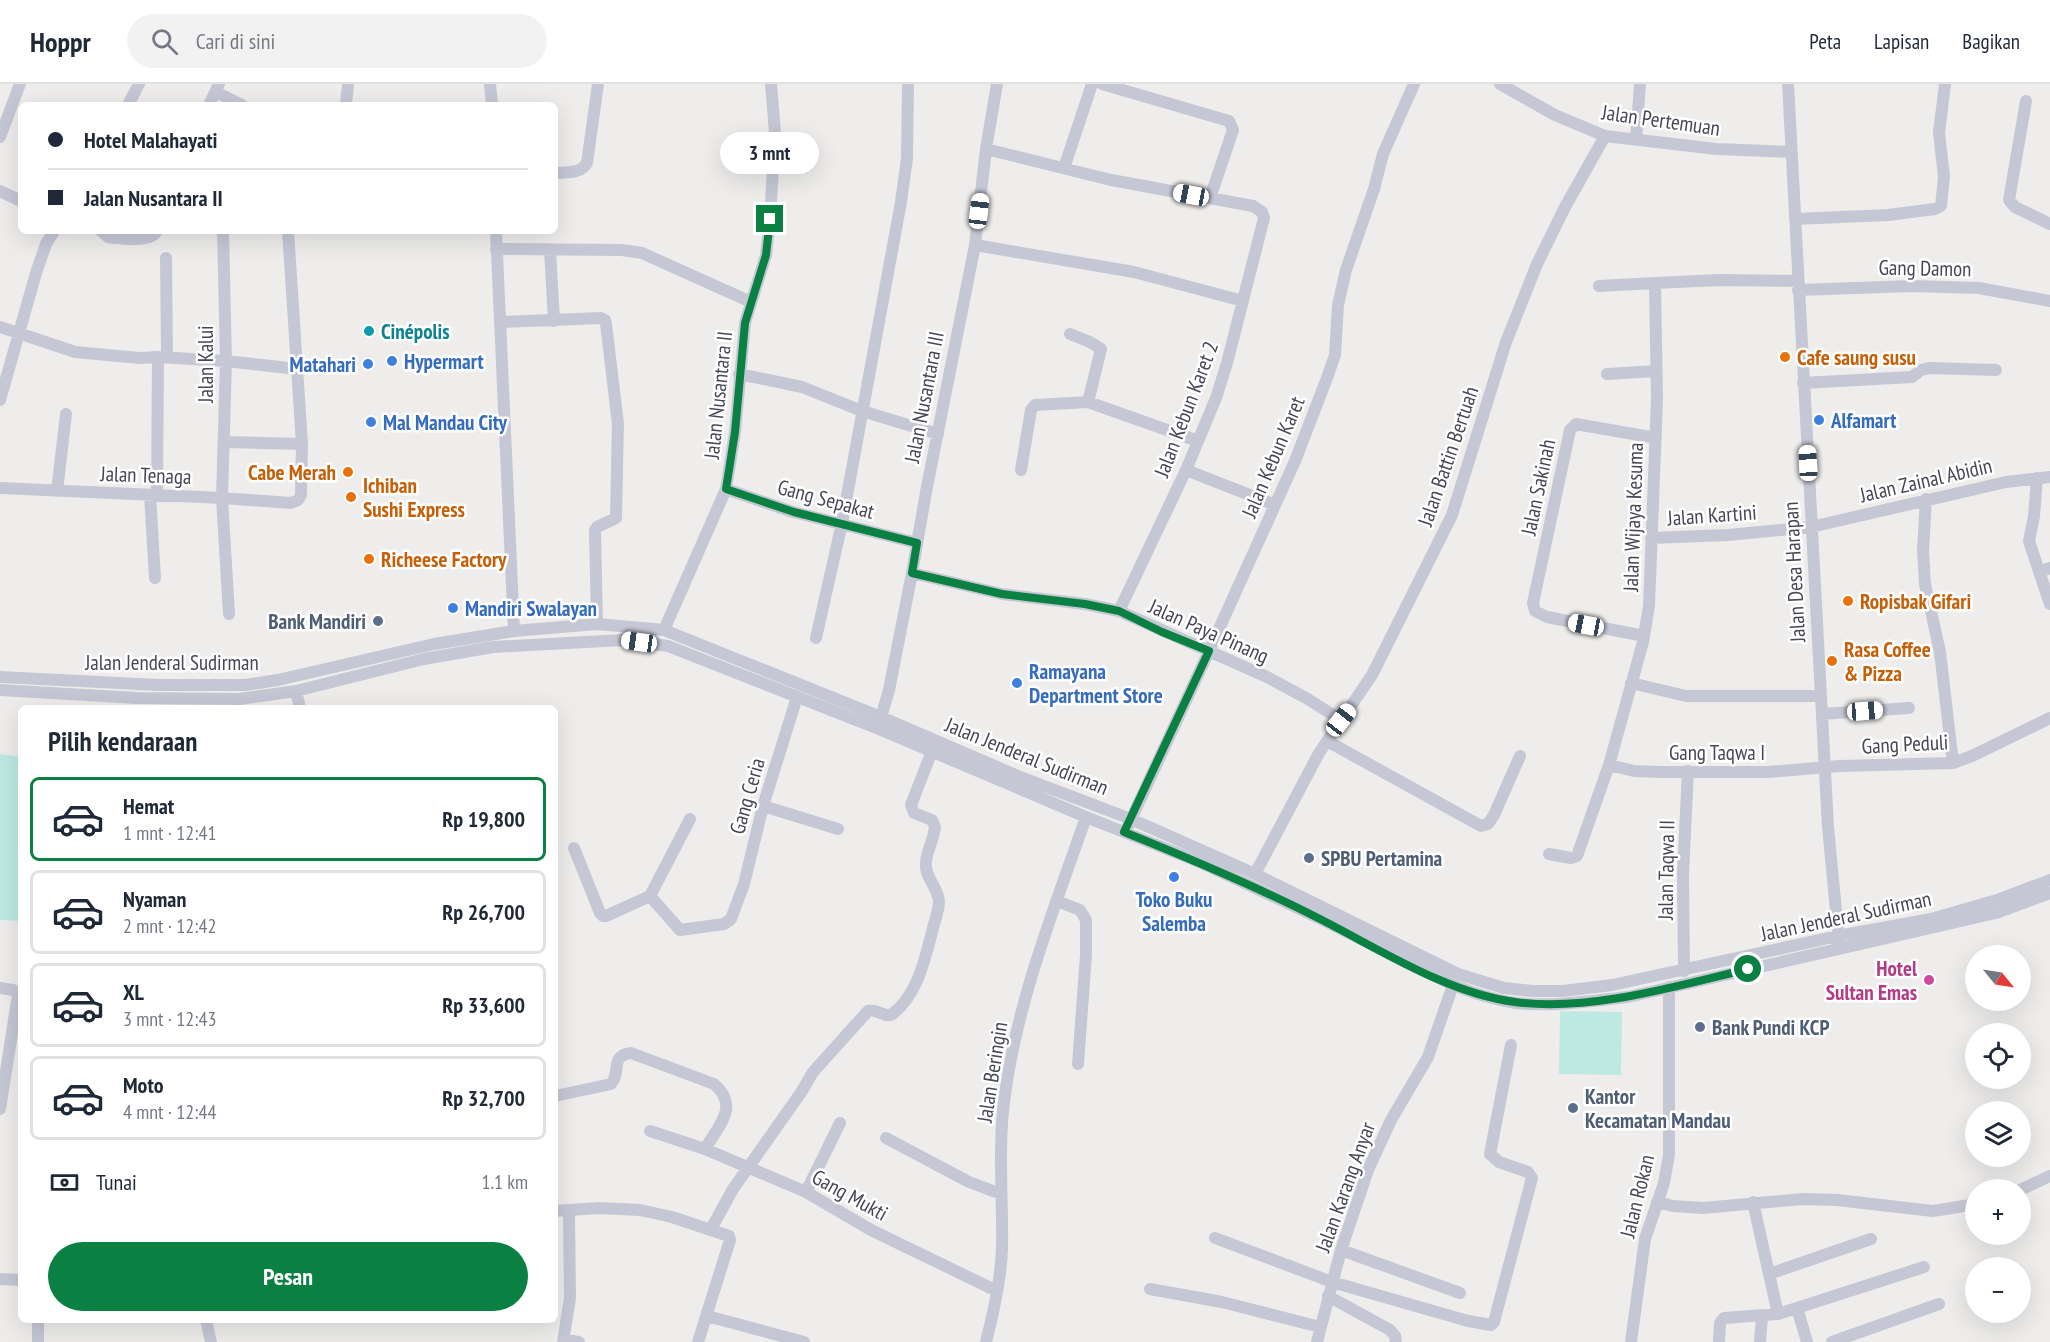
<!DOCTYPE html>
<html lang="id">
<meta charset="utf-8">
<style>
body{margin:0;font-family:"PT Sans Narrow",sans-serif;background:#f2f2f3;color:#1f2937;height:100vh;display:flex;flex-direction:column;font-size:22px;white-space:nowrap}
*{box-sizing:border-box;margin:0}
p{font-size:20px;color:#747a83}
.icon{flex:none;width:33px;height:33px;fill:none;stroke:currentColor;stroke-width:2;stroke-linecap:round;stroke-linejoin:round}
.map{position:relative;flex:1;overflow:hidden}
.details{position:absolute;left:18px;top:621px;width:540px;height:618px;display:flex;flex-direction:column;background:#fff;border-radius:9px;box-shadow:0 6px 24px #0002}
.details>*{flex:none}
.hud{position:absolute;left:18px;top:18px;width:540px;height:132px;border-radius:9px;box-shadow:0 6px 24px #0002;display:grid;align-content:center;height:132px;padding:0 30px;background:#fff}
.needle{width:39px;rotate:120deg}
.fabs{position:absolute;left:1965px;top:861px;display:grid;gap:12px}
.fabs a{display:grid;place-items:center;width:66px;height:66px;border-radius:50%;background:#fff;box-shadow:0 6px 24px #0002;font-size:30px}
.end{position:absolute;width:27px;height:27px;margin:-14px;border:8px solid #0b8043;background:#fff;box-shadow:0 0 0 3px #fff}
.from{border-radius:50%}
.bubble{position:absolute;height:42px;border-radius:21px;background:#fff;box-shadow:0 6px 24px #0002;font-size:20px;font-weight:600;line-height:42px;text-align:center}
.car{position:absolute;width:18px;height:36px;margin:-18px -9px;border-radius:8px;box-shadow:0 0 4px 2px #0007;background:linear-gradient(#fff 24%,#345 0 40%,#fff 0 76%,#345 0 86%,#fff 0)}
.hud b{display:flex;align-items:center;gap:21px;height:57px;font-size:22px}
.hud b+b{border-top:2px solid #e0e1e3}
.hud i{width:15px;height:15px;background:#1f2937}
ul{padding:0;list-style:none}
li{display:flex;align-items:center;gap:18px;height:84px;margin:0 12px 9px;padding:0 18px;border:3px solid #e0e1e3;border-radius:9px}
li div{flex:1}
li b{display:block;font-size:22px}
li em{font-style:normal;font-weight:600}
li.active{border-color:#0b8043}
li>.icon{width:54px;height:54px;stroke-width:1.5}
h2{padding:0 30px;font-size:27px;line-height:72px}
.pay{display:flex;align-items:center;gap:15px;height:66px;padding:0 30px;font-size:22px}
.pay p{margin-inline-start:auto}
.action{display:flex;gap:12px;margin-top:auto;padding:12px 30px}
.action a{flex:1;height:69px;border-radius:36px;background:#0b8043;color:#fff;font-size:24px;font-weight:600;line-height:69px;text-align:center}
header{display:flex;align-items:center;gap:36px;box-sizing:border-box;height:84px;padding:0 30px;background:#fff;border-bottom:2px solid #e0e1e3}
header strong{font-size:28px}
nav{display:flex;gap:33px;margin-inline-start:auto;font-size:21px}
.search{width:420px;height:54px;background:#f2f2f3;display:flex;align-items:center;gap:15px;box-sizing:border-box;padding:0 21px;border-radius:33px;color:#747a83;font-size:22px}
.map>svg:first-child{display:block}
</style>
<header>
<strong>Hoppr</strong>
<div class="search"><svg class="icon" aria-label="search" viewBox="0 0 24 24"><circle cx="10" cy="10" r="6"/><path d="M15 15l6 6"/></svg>Cari di sini</div>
<nav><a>Peta</a><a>Lapisan</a><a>Bagikan</a></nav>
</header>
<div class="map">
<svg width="2050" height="1258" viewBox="0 0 2050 1258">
<rect width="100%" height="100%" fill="#eeedec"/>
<!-- green -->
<path fill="#bee9e2" d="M0 670 21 673V837L0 836Z
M1560 927 1622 928 1621 991 1559 990Z"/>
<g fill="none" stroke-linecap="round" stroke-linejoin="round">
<!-- minor -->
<path stroke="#c6c7d5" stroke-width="12" d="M490 0 492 21
M1102 0 1229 37 1233 46 1210 114
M1500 0 1555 31 1605 52 1716 65 1791 68
M1788 0 1828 743 1839 858
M216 8 242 21
M2026 17 2009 116 2015 123 2050 140
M128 21 139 0
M209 21 219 0
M346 21 348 0
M0 53 20 0
M1636 55 1640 0
M986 65 1111 96 1253 122 1262 128 1264 134 1227 279 1216 314 1186 386 1119 527
M1064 84 1092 0
M555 89C568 88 580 90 587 79L598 0
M0 107 21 117
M1795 135 1888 131 1935 125 1941 122 1944 93 1939 49 1945 0
M101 147 108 153 114 154C126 154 150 159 157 147
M223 147 226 277 222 414 229 530
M496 147 514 547
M975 161 1134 188 1243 217
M496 165 622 166 642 169 751 218
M550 166 554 237
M166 174 167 273
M1599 202 1655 199
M1798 206 1912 202 1979 204 2050 217
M500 238 601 234 605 236 606 240 618 340 616 434 597 443 595 446 597 540
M0 243 75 268 140 274 158 273 226 277 297 285
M1070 250 1090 258 1101 265 1088 318
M739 290 802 303 862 327 938 350
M1607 290 1656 287
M1803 299 1912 293 1921 286 1929 284 1996 286
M0 316 36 189 46 160 54 147
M224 358 302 360
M1021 386 1031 326 1035 321 1088 318 1198 357
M1186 386 1275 421
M2037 394 2034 432 2029 457 2050 520
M0 404 222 414 291 419 298 416 301 411 302 360 288 147
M726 405 793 428 917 459
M57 407 66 330
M150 411 155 494
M157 411 158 273
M1926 415 1923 467 1925 500 1940 568 1953 679
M1651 454 1728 451 1811 443 2006 398 2050 393
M2039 488 2050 484
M912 489 1002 510 1085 520 1119 527 1267 593 1306 614 1341 636
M664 546 726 405 735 348 745 239 766 171 770 135 775 49 771 0
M1644 552 1547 533 1535 527 1533 519 1570 346 1576 340 1656 354
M816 554 842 439 901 118 907 74 908 0
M0 593 159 601H245L278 596 434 560 514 547 597 540 664 546 881 633 1018 692 1131 735 1255 790 1458 890 1504 904 1532 907H1563L1612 901 1838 852 1931 835 1997 816 2050 796
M1631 599 1686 612H1821
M0 606 138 614 239 615 296 607 424 575 493 563 623 556 668 562 879 645 1086 733 1202 779 1319 834 1453 901C1473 909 1494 916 1516 919 1553 923 1591 917 1628 913L1996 829 2050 809
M296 607 300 624
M1822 630 1909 624
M881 633 889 606 912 489 926 408 975 161 986 65 997 0
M1327 657 1481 742 1488 740 1494 731 1520 672
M1609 681 1634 687 1660 688H1768L1840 682 1953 679 1972 672 2050 634
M763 722 838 745
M1128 742 1209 567 1295 377 1327 294 1335 271 1338 221 1346 186 1374 105 1383 70 1414 0
M574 764 600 829 603 832H606L650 812 690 735
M1549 770 1571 774 1577 772 1609 681 1643 558 1649 522 1657 315 1655 199 1720 196 1798 197
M1255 790 1319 669 1372 591 1452 431 1506 258 1520 223 1537 180 1565 123 1605 52
M650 812 680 846 724 840 731 835 744 800 763 722 797 613
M1057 817 1080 826 1086 836V871L1078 980
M1684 887 1683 789 1688 687
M0 904 13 906 18 911 0 1025
M555 1012 611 1000C622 988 609 972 631 969L714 1000C740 1022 719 1041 705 1065
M650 1047 705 1065 806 1108 871 1146 997 1207
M886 1054 969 1098 1001 1110
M2020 1106 2050 1092
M806 1108 840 1039
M1657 1118 1673 1122 1703 1124 1803 1115 1837 1116 1933 1127 1976 1120
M1753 1118 1778 1230
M555 1127 599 1124 640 1126 672 1133 729 1152 730 1156 698 1258
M711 1145 733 1105 802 1007 813 988 868 927C877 924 883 933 891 931 918 912 925 874 933 844 935 836 939 826 939 817 938 803 924 793 926 778 927 766 934 755 935 743L932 736 914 729 911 721 932 667
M1215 1154 1332 1198 1468 1237 1491 1241 1494 1238 1532 1094 1528 1088 1499 1078 1490 1070 1511 961
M1341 1166 1460 1209
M1769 1190 1871 1155
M0 1195 21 1196
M1150 1205 1222 1218 1320 1243
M1328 1212 1390 1246 1395 1252 1396 1258
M1797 1224 1807 1258
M707 1232 804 1258
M206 1236 211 1258
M565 1255 579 1258
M38 1258V1236
M563 1258 570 1214 569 1128
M986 1258C994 1227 1001 1195 1002 1164 1003 1115 998 1066 1004 1018 1016 919 1054 826 1086 733
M1317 1258 1341 1166 1368 1086 1391 1036 1428 973 1453 901
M1631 1258 1645 1155 1664 1099 1669 1071V903
M1719 1258 1720 1239 1724 1234 1778 1230 1924 1183
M1760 1258 1762 1233
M1832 1258 1939 1220"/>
</g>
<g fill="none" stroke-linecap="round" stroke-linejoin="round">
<!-- route -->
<path stroke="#0b8043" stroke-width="8" d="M770 135 766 171 745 239 735 348 726 405 794 428 917 459 912 489 1002 510 1085 520 1119 527 1162 548 1209 567 1124 748C1191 775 1256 802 1320 835 1381 866 1447 909 1515 918 1589 928 1677 902 1748 885"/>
</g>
<!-- markers -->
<circle fill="#0f9aa8" stroke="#fff" stroke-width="2" cx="369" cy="247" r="6"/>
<g fill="#e8710a" stroke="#fff" stroke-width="2">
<circle cx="1785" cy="273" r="6"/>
<circle cx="348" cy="388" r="6"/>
<circle cx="351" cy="413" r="6"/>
<circle cx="369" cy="475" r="6"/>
<circle cx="1848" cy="517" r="6"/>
<circle cx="1832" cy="577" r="6"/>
</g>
<g fill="#3f7fe0" stroke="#fff" stroke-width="2">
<circle cx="392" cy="277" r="6"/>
<circle cx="368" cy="280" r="6"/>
<circle cx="1819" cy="336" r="6"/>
<circle cx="371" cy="338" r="6"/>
<circle cx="453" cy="524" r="6"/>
<circle cx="1017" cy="599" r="6"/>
<circle cx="1174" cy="793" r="6"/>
</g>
<g fill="#5c6f8a" stroke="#fff" stroke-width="2">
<circle cx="378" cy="537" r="6"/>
<circle cx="1309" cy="774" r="6"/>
<circle cx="1700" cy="943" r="6"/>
<circle cx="1573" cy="1024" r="6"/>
</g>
<circle fill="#d1479c" stroke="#fff" stroke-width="2" cx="1929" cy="896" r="6"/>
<g text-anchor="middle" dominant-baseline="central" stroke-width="5" stroke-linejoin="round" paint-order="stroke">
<!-- street labels -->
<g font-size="21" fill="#464757" stroke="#fff">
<text transform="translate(1661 36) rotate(8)">Jalan Pertemuan</text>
<text transform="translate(1925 184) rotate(1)">Gang Damon</text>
<text transform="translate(205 280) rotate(-90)">Jalan Kalui</text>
<text transform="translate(718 311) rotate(-84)">Jalan Nusantara II</text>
<text transform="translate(924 313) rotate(-79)">Jalan Nusantara III</text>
<text transform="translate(1186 325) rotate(-69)">Jalan Kebun Karet 2</text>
<text transform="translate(1448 372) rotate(-71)">Jalan Battin Bertuah</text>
<text transform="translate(1273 373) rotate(-67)">Jalan Kebun Karet</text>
<text transform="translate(146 391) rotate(2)">Jalan Tenaga</text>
<text transform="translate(1926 396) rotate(-13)">Jalan Zainal Abidin</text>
<text transform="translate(1538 403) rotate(-78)">Jalan Sakinah</text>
<text transform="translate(826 415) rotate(15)">Gang Sepakat</text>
<text transform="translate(1712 431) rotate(-4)">Jalan Kartini</text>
<text transform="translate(1633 433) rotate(-88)">Jalan Wijaya Kesuma</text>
<text transform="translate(1794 488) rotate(-93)">Jalan Desa Harapan</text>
<text transform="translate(1209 547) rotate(24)">Jalan Paya Pinang</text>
<text x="172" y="578">Jalan Jenderal Sudirman</text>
<text transform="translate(1905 660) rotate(-3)">Gang Peduli</text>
<text x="1717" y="668">Gang Taqwa I</text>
<text transform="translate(1027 672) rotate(22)">Jalan Jenderal Sudirman</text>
<text transform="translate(747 712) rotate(-74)">Gang Ceria</text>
<text transform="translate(1666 786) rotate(-89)">Jalan Taqwa II</text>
<text transform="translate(1846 832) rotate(-12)">Jalan Jenderal Sudirman</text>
<text transform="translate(992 988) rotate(-81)">Jalan Beringin</text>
<text transform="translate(1345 1103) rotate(-70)">Jalan Karang Anyar</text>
<text transform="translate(850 1111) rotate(29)">Gang Mukti</text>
<text transform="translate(1637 1112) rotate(-76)">Jalan Rokan</text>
</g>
<!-- culture labels -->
<g font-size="21" font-weight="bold" fill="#0d838f" stroke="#fff" text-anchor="start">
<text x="381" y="247">Cinépolis</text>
</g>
<!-- food labels -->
<g font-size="21" font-weight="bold" fill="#c56008" stroke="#fff" text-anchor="start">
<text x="1797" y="273">Cafe saung susu</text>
<text x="336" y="388" text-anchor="end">Cabe Merah</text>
<text x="363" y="401">Ichiban<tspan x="363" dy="24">Sushi Express</tspan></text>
<text x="381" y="475">Richeese Factory</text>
<text x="1860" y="517">Ropisbak Gifari</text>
<text x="1844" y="565">Rasa Coffee<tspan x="1844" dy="24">&amp; Pizza</tspan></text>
</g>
<!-- shop labels -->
<g font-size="21" font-weight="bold" fill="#366cbe" stroke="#fff" text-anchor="start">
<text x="404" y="277">Hypermart</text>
<text x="356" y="280" text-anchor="end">Matahari</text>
<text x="1831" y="336">Alfamart</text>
<text x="383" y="338">Mal Mandau City</text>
<text x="465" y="524">Mandiri Swalayan</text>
<text x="1029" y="587">Ramayana<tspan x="1029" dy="24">Department Store</tspan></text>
<text x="1174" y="815" text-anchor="middle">Toko Buku<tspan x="1174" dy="24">Salemba</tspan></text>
</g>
<!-- service labels -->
<g font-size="21" font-weight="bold" fill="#4e5e75" stroke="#fff" text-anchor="start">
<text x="366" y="537" text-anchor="end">Bank Mandiri</text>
<text x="1321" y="774">SPBU Pertamina</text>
<text x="1712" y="943">Bank Pundi KCP</text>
<text x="1585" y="1012">Kantor<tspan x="1585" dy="24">Kecamatan Mandau</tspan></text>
</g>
<!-- hotel labels -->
<g font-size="21" font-weight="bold" fill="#b23c85" stroke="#fff" text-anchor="end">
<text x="1917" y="884">Hotel<tspan x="1917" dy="24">Sultan Emas</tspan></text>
</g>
</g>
</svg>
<div class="fabs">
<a><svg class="needle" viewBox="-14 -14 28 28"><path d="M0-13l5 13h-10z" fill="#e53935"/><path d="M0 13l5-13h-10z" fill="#747a83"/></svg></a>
<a><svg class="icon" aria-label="locate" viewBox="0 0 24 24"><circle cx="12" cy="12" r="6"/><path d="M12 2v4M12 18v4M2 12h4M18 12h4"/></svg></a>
<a><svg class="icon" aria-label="layers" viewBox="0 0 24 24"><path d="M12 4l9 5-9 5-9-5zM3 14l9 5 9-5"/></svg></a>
<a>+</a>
<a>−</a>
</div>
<i class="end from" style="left:1748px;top:885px"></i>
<i class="end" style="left:770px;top:135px"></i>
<div class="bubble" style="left:720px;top:48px;width:99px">3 mnt</div>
<i class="car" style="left:1191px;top:111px;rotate:281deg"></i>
<i class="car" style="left:979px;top:127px;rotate:7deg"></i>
<i class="car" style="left:1808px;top:379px;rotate:357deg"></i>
<i class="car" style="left:1586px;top:541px;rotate:281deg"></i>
<i class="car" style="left:639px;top:558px;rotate:278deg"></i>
<i class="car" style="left:1865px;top:627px;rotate:86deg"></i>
<i class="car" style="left:1341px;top:636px;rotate:38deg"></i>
<div class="hud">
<b><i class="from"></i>Hotel Malahayati</b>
<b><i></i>Jalan Nusantara II</b>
</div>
<section class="details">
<h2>Pilih kendaraan</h2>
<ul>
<li class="active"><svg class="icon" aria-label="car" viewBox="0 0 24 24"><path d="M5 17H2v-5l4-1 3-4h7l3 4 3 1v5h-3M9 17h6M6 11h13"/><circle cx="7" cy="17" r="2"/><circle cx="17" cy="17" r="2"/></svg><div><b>Hemat</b><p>1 mnt · 12:41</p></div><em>Rp 19,800</em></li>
<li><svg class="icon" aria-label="car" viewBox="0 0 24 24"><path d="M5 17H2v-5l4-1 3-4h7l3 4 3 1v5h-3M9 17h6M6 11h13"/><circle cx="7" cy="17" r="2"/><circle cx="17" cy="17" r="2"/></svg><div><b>Nyaman</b><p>2 mnt · 12:42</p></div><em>Rp 26,700</em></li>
<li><svg class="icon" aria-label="car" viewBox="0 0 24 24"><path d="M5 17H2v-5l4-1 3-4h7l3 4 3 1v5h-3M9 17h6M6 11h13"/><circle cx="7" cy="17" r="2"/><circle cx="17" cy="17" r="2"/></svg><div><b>XL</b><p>3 mnt · 12:43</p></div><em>Rp 33,600</em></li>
<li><svg class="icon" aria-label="car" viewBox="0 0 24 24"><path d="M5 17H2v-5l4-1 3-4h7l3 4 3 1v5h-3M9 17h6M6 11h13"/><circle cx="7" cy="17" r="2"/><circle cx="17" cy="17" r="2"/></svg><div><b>Moto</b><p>4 mnt · 12:44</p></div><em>Rp 32,700</em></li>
</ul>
<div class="pay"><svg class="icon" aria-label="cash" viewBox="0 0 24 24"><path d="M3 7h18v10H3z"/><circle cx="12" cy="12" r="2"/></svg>Tunai<p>1.1 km</p></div>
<div class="action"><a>Pesan</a></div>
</section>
</div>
